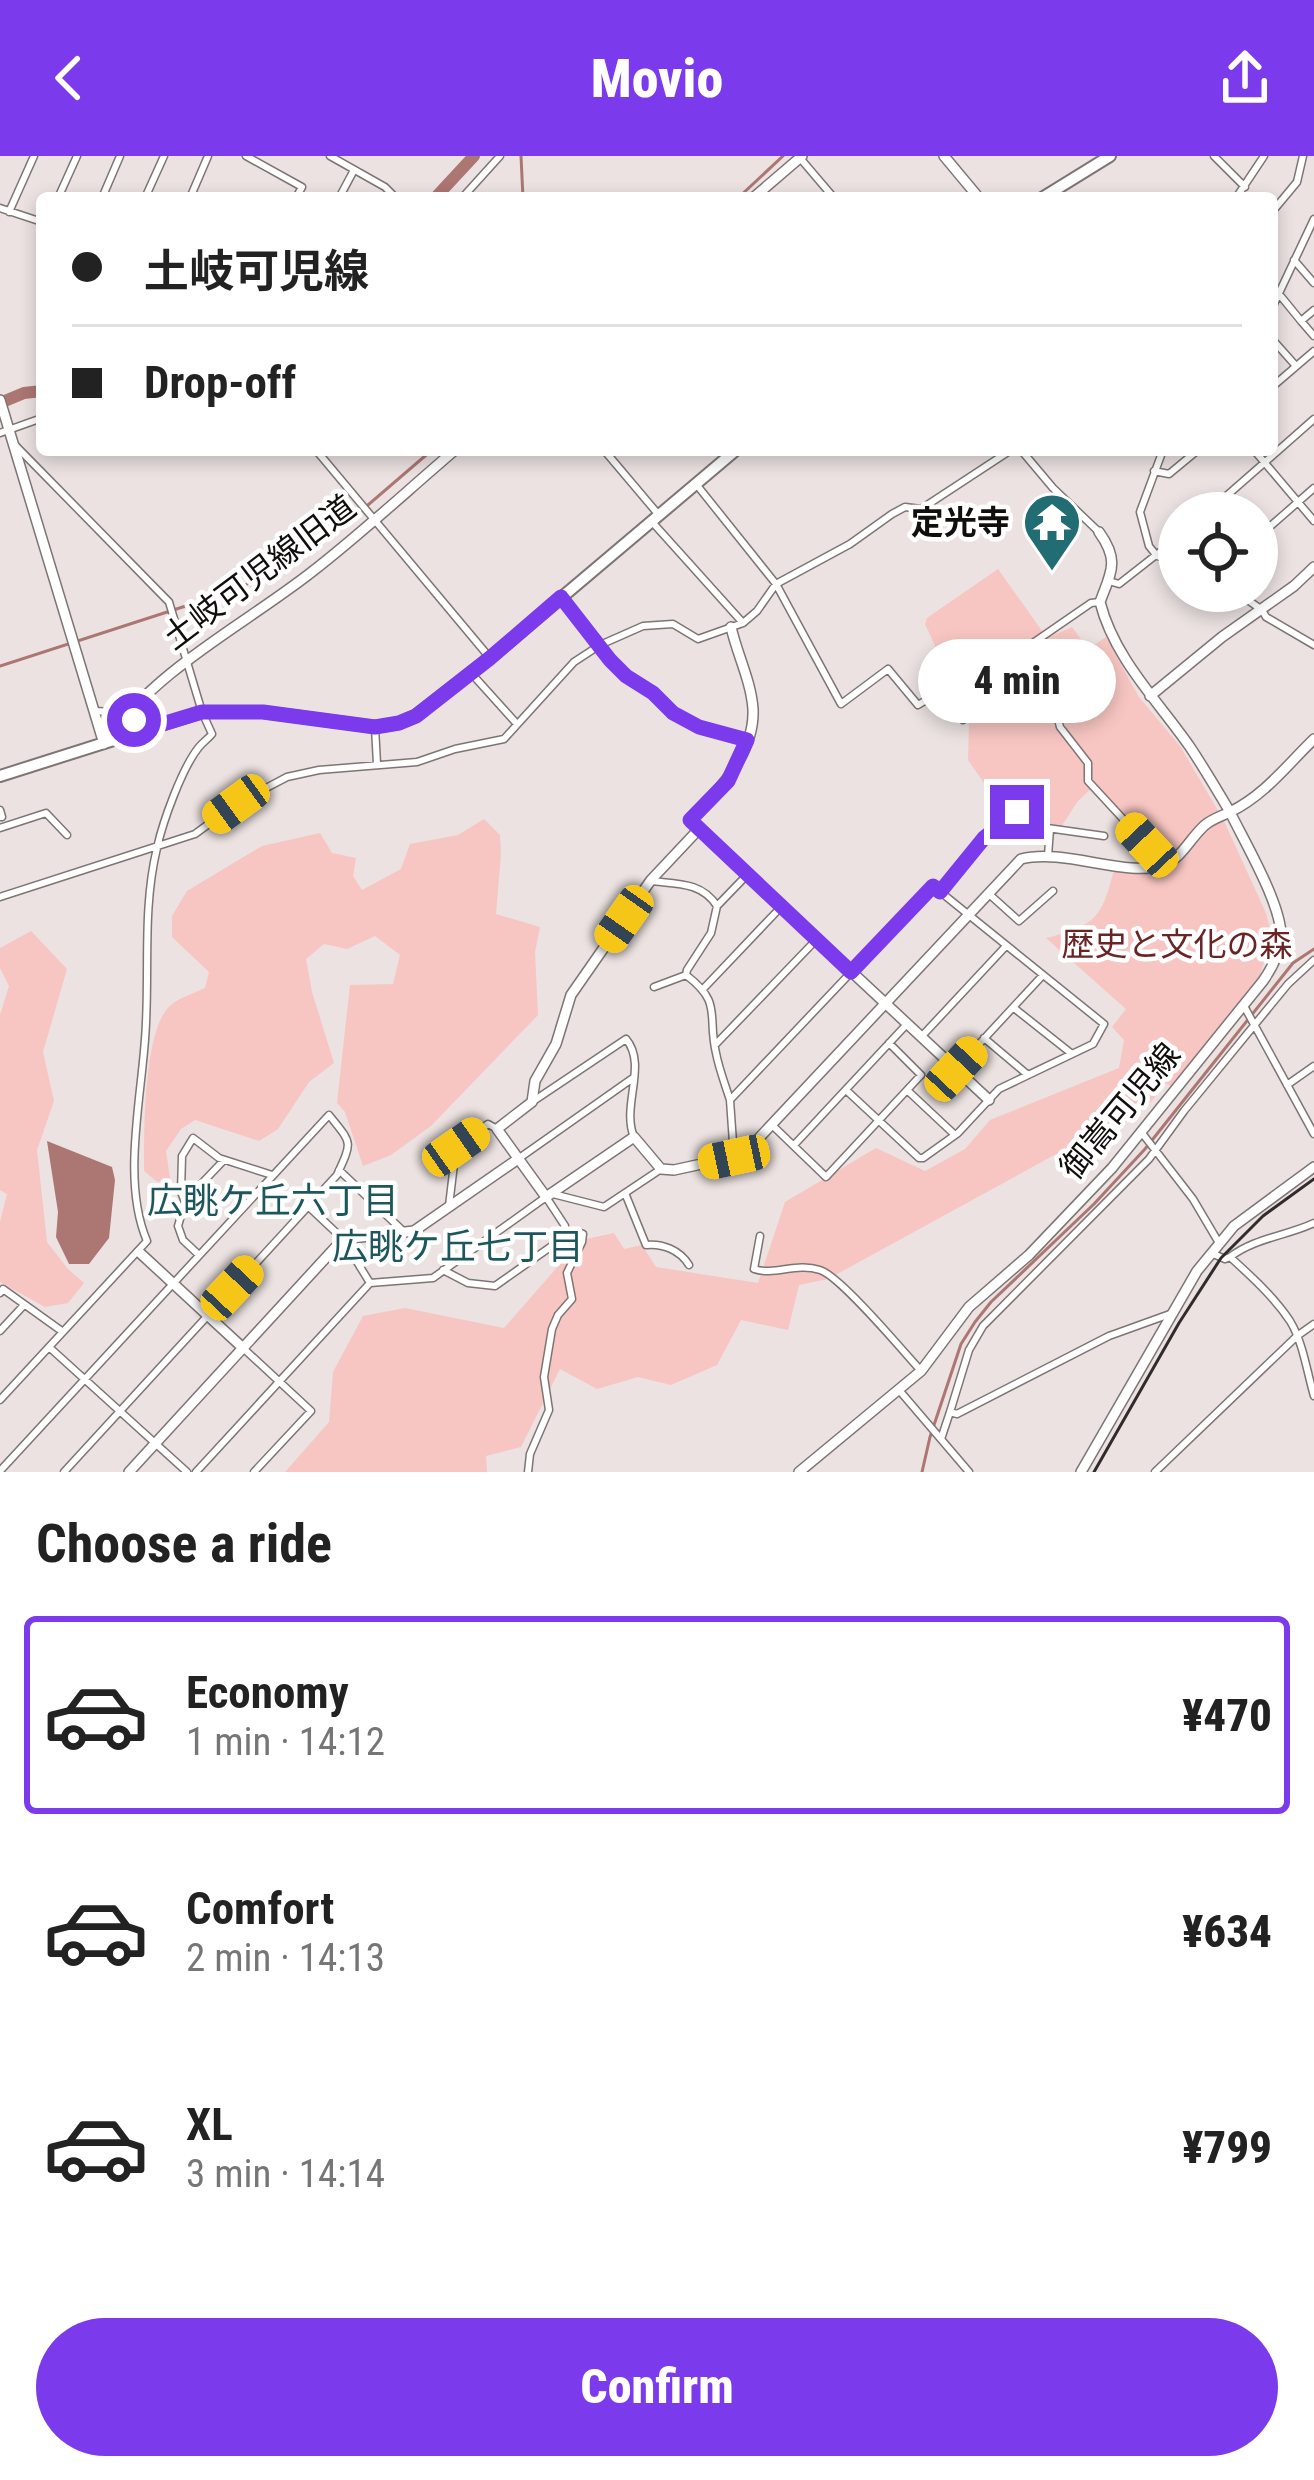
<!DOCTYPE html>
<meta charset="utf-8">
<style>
body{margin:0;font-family:"Roboto Condensed","Noto Sans JP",sans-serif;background:#f6f6f6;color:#222;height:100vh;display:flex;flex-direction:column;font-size:45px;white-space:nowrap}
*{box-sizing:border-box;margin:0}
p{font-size:39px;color:#767676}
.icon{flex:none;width:66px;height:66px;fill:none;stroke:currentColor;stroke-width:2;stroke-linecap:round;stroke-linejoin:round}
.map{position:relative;height:1316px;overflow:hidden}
.drawer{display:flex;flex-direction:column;background:#fff;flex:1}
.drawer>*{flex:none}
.guide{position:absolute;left:36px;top:36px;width:1242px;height:264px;border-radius:12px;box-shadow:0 6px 18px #0003;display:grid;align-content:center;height:264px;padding:0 36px;background:#fff}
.buttons{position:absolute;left:1158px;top:336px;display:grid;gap:24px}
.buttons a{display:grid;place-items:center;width:120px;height:120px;border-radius:50%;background:#fff;box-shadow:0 6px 18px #0003;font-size:60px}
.end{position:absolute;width:54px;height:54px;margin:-27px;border:15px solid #7c3aed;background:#fff;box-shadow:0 0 0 6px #fff}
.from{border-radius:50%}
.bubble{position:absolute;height:84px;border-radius:42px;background:#fff;box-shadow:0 6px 18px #0003;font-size:39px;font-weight:800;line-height:84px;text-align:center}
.car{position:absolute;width:36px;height:72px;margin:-36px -18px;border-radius:15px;box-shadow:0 0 9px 3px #0007;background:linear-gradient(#f5c518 24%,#345 0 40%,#f5c518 0 76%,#345 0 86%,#f5c518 0)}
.guide b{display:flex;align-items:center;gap:42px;height:114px;font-size:45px}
.guide b+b{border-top:3px solid #e0e0e0}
.guide i{width:30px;height:30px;background:#222}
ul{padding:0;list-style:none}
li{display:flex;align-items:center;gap:36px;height:198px;margin:0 24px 18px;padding:0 12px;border:6px solid transparent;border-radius:12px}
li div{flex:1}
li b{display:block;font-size:45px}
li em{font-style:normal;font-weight:800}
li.active{border-color:#7c3aed}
li>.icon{width:108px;height:108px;stroke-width:1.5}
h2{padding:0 36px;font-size:54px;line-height:144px}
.cta{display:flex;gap:24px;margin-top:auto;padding:24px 36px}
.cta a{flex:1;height:138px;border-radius:72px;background:#7c3aed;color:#fff;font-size:48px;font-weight:800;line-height:138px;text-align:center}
header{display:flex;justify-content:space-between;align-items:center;height:156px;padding:0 36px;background:#7c3aed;color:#fff;font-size:54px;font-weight:800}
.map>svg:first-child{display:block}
</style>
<header><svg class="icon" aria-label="back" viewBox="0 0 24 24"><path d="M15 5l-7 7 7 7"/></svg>Movio<svg class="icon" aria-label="share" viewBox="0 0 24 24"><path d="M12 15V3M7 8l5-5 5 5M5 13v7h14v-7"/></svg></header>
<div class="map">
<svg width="1314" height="1316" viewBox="0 0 1314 1316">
<rect width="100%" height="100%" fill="#ebe2e1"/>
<!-- green -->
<path fill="#f7c6c2" d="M998 413 1047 482 1072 471 1088 493 1106 481 1139 541 1180 590 1223 663 1266 757 1272 780 1260 819 1171 931 1166 927 1151 946 828 1123 799 1129 788 1174 741 1164 717 1209 671 1229 638 1221 597 1233 560 1213 521 1291 486 1300 487 1316H285L329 1266 333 1216 363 1160 405 1152 504 1172 581 1084 614 1077 624 1093 642 1089 656 1111 758 1127 785 1046 876 992 925 1015 965 993 990 964 1119 912 1124 884 1112 871 1126 853 1046 782C1098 770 1103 759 1115 709L1144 711 1147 689 1093 631 1078 645 1059 674 1026 669 1009 643 996 644 968 604 969 569 960 544 925 468 927 462Z
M484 663 500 679 501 698 496 758 540 771 535 796 538 859 431 970 391 999 363 1010 345 956 337 947 350 829 393 828 400 799 375 780 347 793 324 788 306 803 312 836 334 907 309 926 278 973 259 985 195 964 181 973 166 995 171 1029 156 1025 144 1015C144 979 143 871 171 849 180 841 195 837 205 832L209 816 172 781V760L187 735 262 690 320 677 332 697 356 702 353 720 362 734 401 713 410 688 458 679Z
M31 775 67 813 43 896 54 945 37 994 47 1086 68 1113 84 1127 68 1147 45 1151 0 1126V1066L7 1038 0 1034V859L9 830 0 812V792Z"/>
<!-- water -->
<path fill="#ac7672" d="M47 985 112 1011 115 1024 109 1082 89 1108H69L56 1081 58 1056Z"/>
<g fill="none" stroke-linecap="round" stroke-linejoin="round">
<!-- stream -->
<path stroke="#ac7672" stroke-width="3" d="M521 0 523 42
M738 42 783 0
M0 510 229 436 284 412 347 367 432 294
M922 1316 930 1281 961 1188 975 1166 991 1146 1094 1048 1145 993 1293 807 1314 793"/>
<!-- river -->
<path stroke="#ac7672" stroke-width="12" d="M435 42 474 0
M0 247 24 237 42 235"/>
<defs>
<path id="minor" d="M246 0 302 31 296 42
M330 0 385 31 396 42
M1214 0 1245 31
M800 2 834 42
M58 42 77 0
M102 42 120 0
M145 42 164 0
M190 42 208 0
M339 42 354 14
M462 42 500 0
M1236 42 1264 0
M0 52 42 66
M9 56 34 0
M1272 56 1297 26 1303 0
M1294 104 1314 127
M1279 138 1301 165
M1272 152 1314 63
M1314 154 1301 165 1314 180
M1272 183 1296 210
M1272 231 1314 195
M0 277 42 262
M316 294 490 502
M604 294 658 358
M1021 294 1053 332 1099 376
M1163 294 1140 356 1149 390 1157 400 1179 406
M1254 294 1314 365
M1154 315 1169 318 1198 294
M696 328 776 428 841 548 888 513 918 549 1008 495 1033 487 1091 447 1100 446
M1207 357 1314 263
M653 367 743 467
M1257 382 1314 332
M1109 425 1119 428 1179 381
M1235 435 1262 454 1266 461 1314 489
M561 441 610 504 626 520 653 537 683 564 747 584
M1014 494 1017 504 1055 550 1060 571 1088 607V625L1147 689 1145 711
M471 517 517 568
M956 528V540L963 564
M95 555 130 557 138 569 144 573
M375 571 377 608
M0 654 2 661H0
M0 672 46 657 67 679
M1048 700 1050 673
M651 725C677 728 702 726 717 750
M940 736 984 682 1017 656 1026 669 1104 680
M989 738 1019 765 1053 735
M0 741 195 678 236 648 287 621 319 614 417 606 455 593 504 583 574 506 600 489 643 470 673 468 698 483 743 467 757 455 776 428 850 388 892 358 905 351 921 353 1011 294
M654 831 686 819
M704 832 781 751
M1244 850 1314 978
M1014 852 1072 898
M922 880 1006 790
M984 882 1028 919
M715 889 816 784
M956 913 1043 819
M1287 929 1314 910
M907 934 955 979
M730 944C725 928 719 913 716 897 707 859 723 847 686 819L687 814 711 777 717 750 747 719
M532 946 626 883C648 909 621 950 634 981
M772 969 826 1021 921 919 889 887
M1142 977 1193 1043 1219 1087
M795 988 907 868
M734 1001 730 944 933 730 1104 868 1093 888 999 933 958 977 923 1002H919L846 934
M518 1003 633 922
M339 1014 402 1074
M625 1037 646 1089C662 1087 680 1094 689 1109
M553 1038 604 1051 661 1013
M185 1045 224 1004
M449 1050 456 991 488 968 497 973
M309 1051 343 1083 370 1127
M760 1080 754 1113C775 1120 796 1106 820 1114 840 1120 903 1195 921 1215
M1211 1097 1225 1103 1230 1101C1251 1120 1274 1141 1290 1165 1303 1186 1307 1216 1314 1240
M199 1099 183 1084 178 1070 185 1046 181 1036 182 1000 193 982 219 1002 272 1019
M1230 1101C1255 1082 1286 1080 1314 1067
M443 1114 468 1127 495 1130 566 1080 578 1076 583 1078 582 1086 567 1117 572 1143 558 1159 552 1173 544 1221 549 1254 530 1298 528 1316
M0 1137 3 1133 63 1176
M0 1175 24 1149
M49 1191 187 1316
M243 1192 311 1255 254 1316
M899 1234 969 1316
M0 1244 147 1085C120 1022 144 933 146 866 149 807 143 750 157 692 163 665 182 612 199 591 203 586 208 583 212 578L202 556 169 446 15 289
M950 1256 969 1194 983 1170 1149 1003 1184 955 1288 828 1314 804
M941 1283 950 1256 957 1258 1109 1180 1170 1158
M0 1315 329 959C352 988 353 984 337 1019L64 1316
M196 1316 370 1127 433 1122 546 1041 565 1070 566 1080
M1155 1316 1297 1180 1314 1168"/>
<path id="tertiary" d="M944 0 979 42
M753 42 802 0
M0 244 104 588
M731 471C737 498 751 525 753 553 755 598 718 635 690 665L989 944
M1150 540 1222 481 1294 430 1314 411
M105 586C158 511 243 470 313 415 362 377 408 334 455 294
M698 674 651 724 571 839 556 888 535 925 532 946 497 973 546 1041 634 981 661 1013 674 1014 743 999 1021 703C1065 692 1126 722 1164 709 1181 703 1191 681 1205 669 1212 663 1222 660 1230 656 1217 634 1204 612 1190 591 1158 545 1114 502 1100 446 1111 416 1120 405 1099 376
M139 1096 243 1192
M129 1316 343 1083 414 1075 518 1003
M1081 1316 1197 1115 1234 1070 1314 1011"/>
<path id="secondary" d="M799 1316 921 1215 969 1151 1029 1099 1112 1012 1263 825C1272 812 1280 798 1281 781 1282 749 1245 687 1230 656 1265 639 1287 609 1314 583"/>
<path id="primary" d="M1042 42 1110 0
M0 620 202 556H263L375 571 399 567 415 560 490 502 736 294"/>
</defs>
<!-- minor casing -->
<use href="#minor" stroke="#7d7574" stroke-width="9"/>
<!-- tertiary casing -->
<use href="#tertiary" stroke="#7d7574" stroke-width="12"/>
<!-- secondary casing -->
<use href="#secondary" stroke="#7d7574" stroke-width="12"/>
<!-- primary casing -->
<use href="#primary" stroke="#7d7574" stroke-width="14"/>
<!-- minor -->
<use href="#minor" stroke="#fff" stroke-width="6"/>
<!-- tertiary -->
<use href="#tertiary" stroke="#fff" stroke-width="9"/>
<!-- secondary -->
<use href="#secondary" stroke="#fff" stroke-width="9"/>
<!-- primary -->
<use href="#primary" stroke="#fff" stroke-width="10"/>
<!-- rail -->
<path stroke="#302c2c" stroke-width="3" d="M1094 1316 1179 1167 1221 1102 1263 1060 1314 1023"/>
</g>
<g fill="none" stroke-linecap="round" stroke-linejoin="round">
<!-- route -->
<path stroke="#7c3aed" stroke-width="15" d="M134 564 146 573 202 556H263L375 571 399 567 416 560 490 502 561 441 610 504 626 520 653 537 673 557 699 571 747 584 728 625 690 664 851 816 933 730 940 736 984 682 1017 656"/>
</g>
<!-- icons -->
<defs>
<symbol id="temple-pin" viewBox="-11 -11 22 30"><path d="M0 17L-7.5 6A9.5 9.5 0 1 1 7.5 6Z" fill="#226d74" stroke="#fff"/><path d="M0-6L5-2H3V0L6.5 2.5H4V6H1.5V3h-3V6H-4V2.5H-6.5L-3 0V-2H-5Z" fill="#fff"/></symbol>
</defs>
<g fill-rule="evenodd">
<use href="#temple-pin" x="1019" y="333" width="66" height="90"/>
</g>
<g text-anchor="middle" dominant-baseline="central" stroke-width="9" stroke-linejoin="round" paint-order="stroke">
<!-- poi labels -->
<g font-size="33" font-weight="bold" fill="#110e0e" stroke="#fff" text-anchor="end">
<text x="1010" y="366">定光寺</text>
</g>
<!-- street labels -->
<g font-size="33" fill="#110e0e" stroke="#fff">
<text transform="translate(259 416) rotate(-37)">土岐可児線旧道</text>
<text transform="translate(1120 955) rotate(-50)">御嵩可児線</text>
</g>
<!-- park labels -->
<g font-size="33" fill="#692423" stroke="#fff">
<text x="1177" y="788">歴史と文化の森</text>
</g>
<!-- neighbourhood labels -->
<g font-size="36" fill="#1d575d" stroke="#fff">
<text x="273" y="1045">広眺ケ丘六丁目</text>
<text x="458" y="1091">広眺ケ丘七丁目</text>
</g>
</g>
</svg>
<div class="buttons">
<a><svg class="icon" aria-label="locate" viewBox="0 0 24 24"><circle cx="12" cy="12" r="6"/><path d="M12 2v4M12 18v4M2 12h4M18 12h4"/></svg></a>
</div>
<i class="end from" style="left:134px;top:564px"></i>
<i class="end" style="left:1017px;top:656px"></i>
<div class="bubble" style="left:918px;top:483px;width:198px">4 min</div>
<i class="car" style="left:236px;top:648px;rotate:234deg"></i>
<i class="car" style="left:1147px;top:689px;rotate:317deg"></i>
<i class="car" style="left:624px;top:763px;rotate:215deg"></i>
<i class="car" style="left:956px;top:913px;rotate:43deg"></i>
<i class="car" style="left:456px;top:991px;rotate:55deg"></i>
<i class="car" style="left:734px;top:1001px;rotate:258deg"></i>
<i class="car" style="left:232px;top:1132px;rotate:43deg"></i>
<div class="guide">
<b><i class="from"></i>土岐可児線</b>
<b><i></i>Drop-off</b>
</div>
</div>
<section class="drawer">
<h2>Choose a ride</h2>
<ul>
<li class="active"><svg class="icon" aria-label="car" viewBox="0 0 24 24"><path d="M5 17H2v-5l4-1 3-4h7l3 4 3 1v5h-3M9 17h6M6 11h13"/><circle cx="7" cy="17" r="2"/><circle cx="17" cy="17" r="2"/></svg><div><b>Economy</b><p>1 min · 14:12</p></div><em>¥470</em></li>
<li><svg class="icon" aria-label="car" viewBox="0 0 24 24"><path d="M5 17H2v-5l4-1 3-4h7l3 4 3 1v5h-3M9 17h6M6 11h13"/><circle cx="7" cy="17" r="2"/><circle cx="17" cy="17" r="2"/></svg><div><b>Comfort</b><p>2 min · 14:13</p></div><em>¥634</em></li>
<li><svg class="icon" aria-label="car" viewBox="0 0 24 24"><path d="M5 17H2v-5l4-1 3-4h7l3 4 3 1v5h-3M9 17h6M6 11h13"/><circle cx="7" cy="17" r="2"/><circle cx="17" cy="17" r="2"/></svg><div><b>XL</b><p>3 min · 14:14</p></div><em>¥799</em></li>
</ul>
<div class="cta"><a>Confirm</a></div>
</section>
